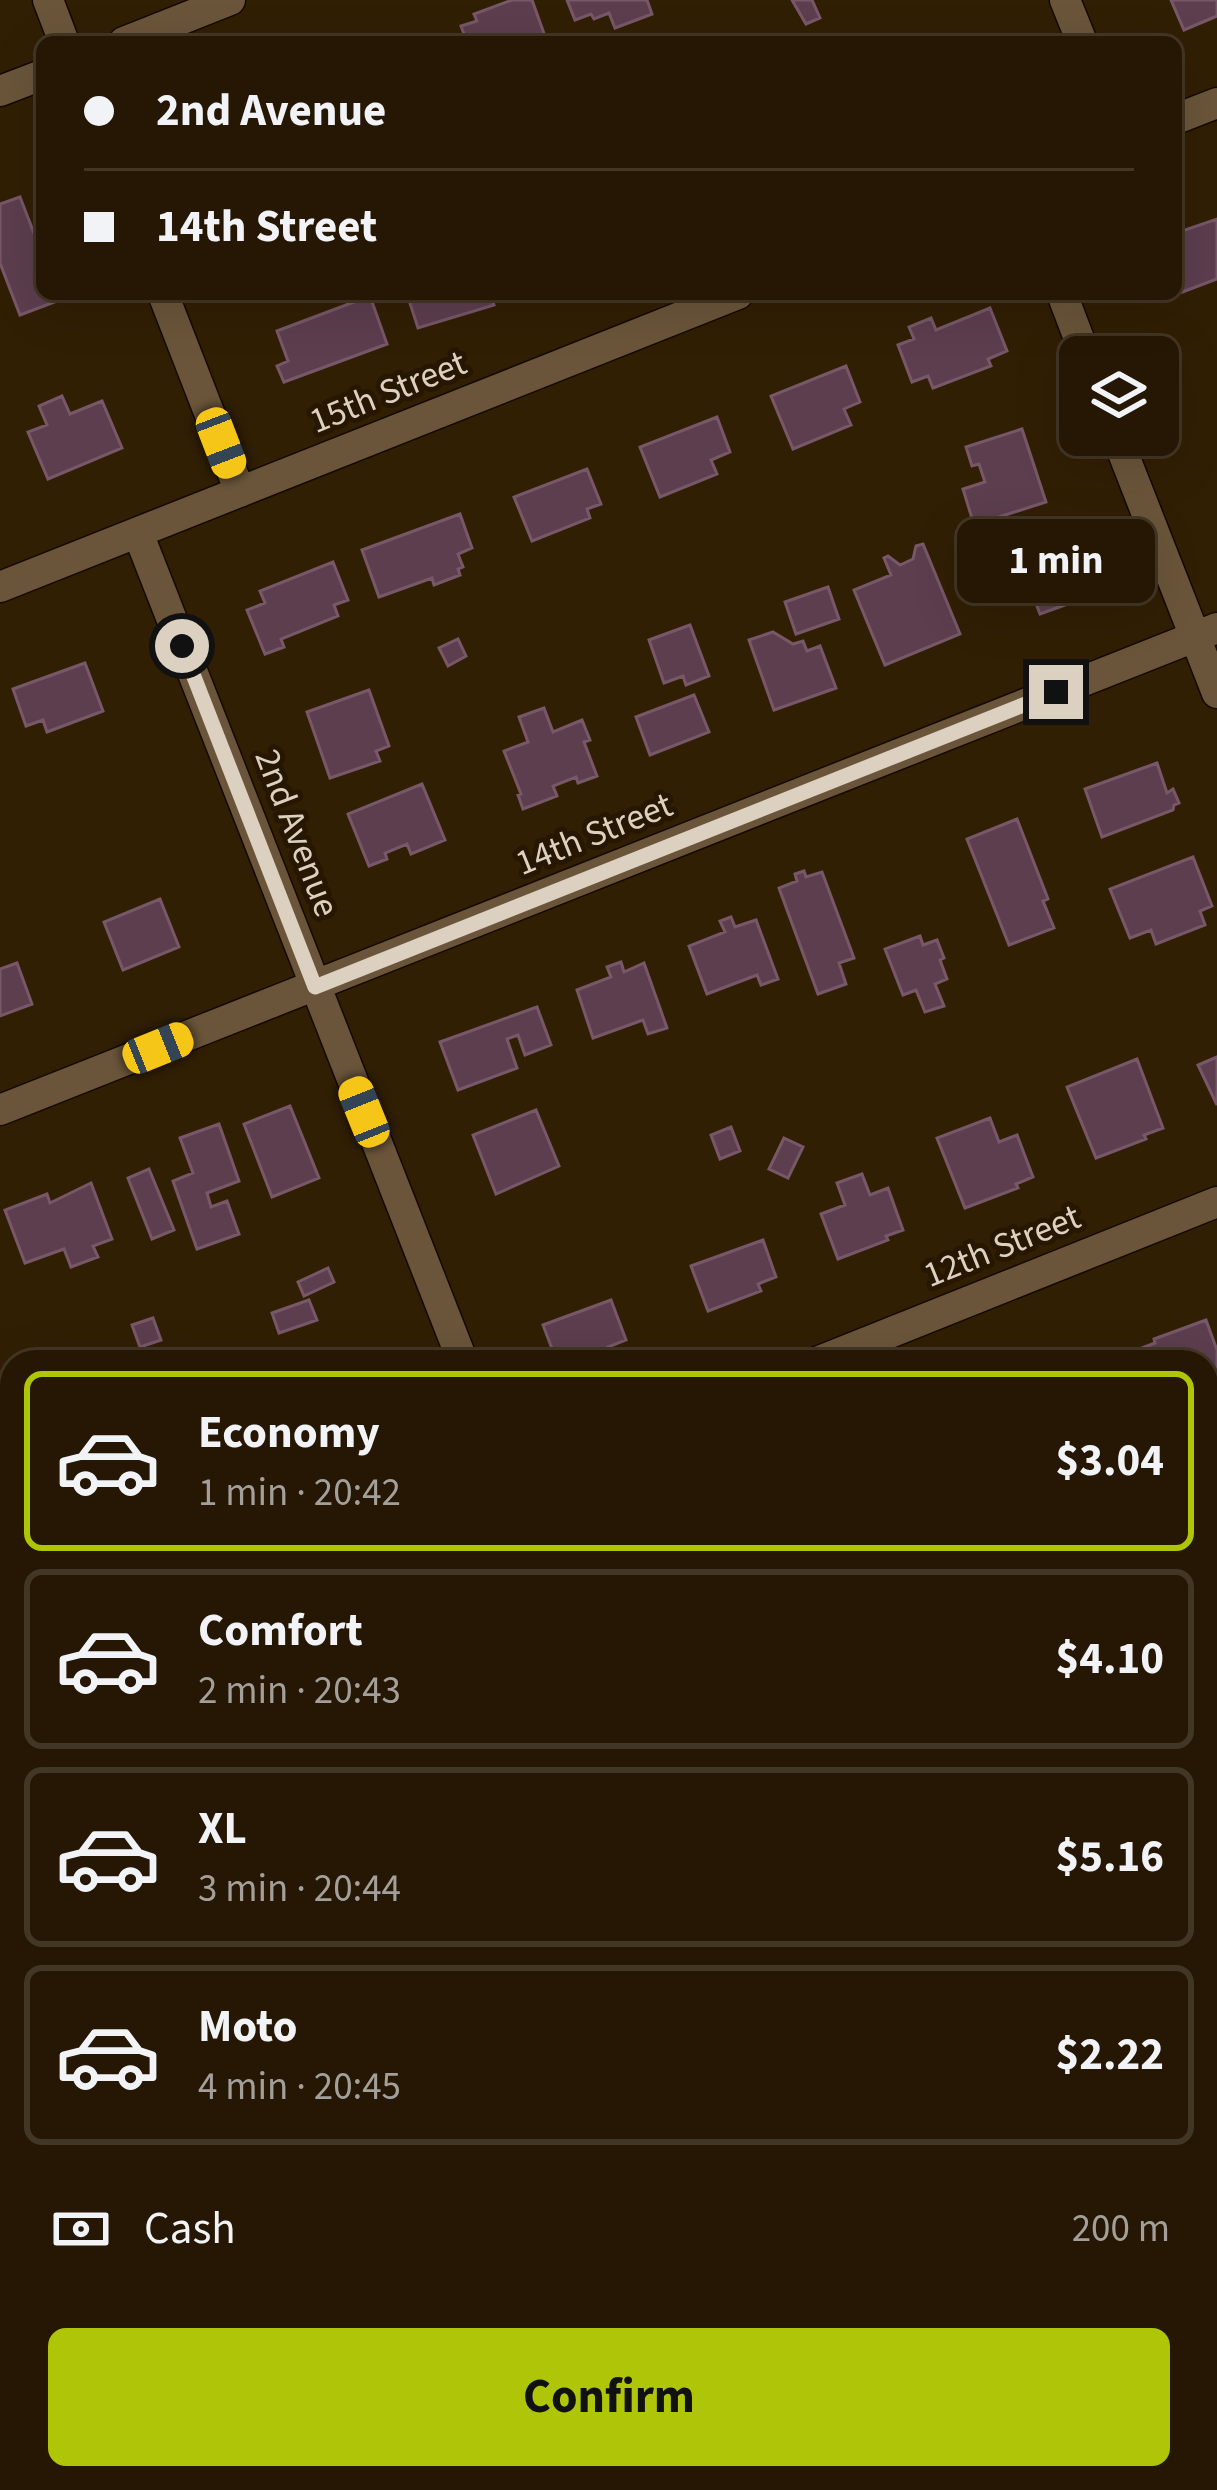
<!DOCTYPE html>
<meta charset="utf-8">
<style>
body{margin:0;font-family:"Source Sans 3",sans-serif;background:#312412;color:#f1f3f6;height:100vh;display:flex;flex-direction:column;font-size:45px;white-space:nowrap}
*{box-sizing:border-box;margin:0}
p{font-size:39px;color:#a39f9a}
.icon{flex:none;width:66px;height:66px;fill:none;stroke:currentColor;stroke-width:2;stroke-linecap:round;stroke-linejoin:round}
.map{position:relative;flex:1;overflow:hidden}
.panel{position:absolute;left:0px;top:1350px;width:1218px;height:1140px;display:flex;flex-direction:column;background:#251703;border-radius:36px 36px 0 0;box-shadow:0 12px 48px #0002,0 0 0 3px #423625}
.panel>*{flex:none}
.guide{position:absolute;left:36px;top:36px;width:1146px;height:264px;border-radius:18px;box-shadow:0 12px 48px #0002,0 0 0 3px #423625;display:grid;align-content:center;height:264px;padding:0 48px;background:#251703}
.buttons{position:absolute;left:1059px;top:336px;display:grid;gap:24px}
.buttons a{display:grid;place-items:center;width:120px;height:120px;border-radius:18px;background:#251703;box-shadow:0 12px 48px #0002,0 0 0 3px #423625;font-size:60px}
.end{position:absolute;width:54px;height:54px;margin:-27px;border:15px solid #dcd0c1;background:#111;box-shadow:0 0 0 6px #111}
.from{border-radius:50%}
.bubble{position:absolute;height:84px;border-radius:18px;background:#251703;box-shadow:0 12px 48px #0002,0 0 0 3px #423625;font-size:39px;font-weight:700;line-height:84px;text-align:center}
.car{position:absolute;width:36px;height:72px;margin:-36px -18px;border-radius:15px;box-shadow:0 0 9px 3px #0007;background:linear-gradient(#f5c518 24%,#345 0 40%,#f5c518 0 76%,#345 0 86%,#f5c518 0)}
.guide b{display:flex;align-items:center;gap:42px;height:114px;font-size:45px}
.guide b+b{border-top:3px solid #423625}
.guide i{width:30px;height:30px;background:#f1f3f6}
ul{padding:21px 0 0;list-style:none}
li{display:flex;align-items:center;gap:36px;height:180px;margin:0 24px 18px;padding:0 24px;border:6px solid #423625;border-radius:18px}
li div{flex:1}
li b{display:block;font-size:45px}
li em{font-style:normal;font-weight:700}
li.on{border-color:#afc507}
li>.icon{width:108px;height:108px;stroke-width:1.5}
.pay{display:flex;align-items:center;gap:30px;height:132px;padding:0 48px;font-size:45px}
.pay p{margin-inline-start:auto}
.button{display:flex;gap:24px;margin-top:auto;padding:24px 48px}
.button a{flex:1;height:138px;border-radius:18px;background:#afc507;color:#111;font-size:48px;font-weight:700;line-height:138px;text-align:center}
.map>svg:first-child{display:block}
</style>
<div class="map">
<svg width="1217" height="2490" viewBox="0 0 1217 2490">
<rect width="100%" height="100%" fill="#311f04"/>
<!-- building -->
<path fill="#5c3e4e" stroke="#775768" stroke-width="3" d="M512 0H532L546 39 537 42H467L461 26 477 21 474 14Z
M567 0H647L652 14 615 28 609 13 594 19 591 14 575 20Z
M792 0H812L820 18 806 24Z
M1171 0H1217V16L1184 30Z
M20 197 42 254V294H57L60 300 20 315 0 263V204Z
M1217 219V279L1164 299 1162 294H1176V233Z
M407 294H490L494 305 418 328Z
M370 296 387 344 284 382 277 366 288 361 277 331Z
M990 308 1007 351 988 359 991 366 933 388 928 376 912 382 898 345 914 339 909 327 931 318 936 330Z
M846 366 860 402 844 409 851 425 793 449 771 396Z
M62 396 70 414 102 401 122 448 48 479 28 432 47 425 39 406Z
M717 417 730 452 711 460 717 474 660 497 640 447Z
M1022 429 1046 502 974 525 963 489 985 482 979 464 972 466 966 447Z
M587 469 601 504 587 509 590 518 532 541 514 497Z
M460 514 472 548 458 554 463 567 458 569 460 575 434 585 432 578 379 597 362 550Z
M1066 530 1072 548 1069 549 1087 597 1040 614 1022 566 1012 570 1006 553Z
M923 544 960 634 885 665 854 590 891 575 884 558 888 556 900 565 913 559 916 546Z
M333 562 348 600 334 605 338 616 281 639 284 647 265 654 247 610 265 603 260 591Z
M828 587 839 619 796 634 785 602Z
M690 625 709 676 686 685 683 676 664 683 649 640Z
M773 632 793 644 803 641 807 651 820 646 836 688 774 710 749 640Z
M458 639 466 656 448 666 439 648Z
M85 663 103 711 47 732 43 720 26 726 13 689Z
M369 690 389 746 376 751 380 761 330 778 307 712Z
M694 695 709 732 650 755 636 717Z
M544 708 553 732 582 720 590 740 584 742 597 776 578 783 576 777 553 786 557 796 523 809 518 795 521 794 504 751 528 742 519 717Z
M1157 763 1167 793 1173 789 1179 803 1174 805 1173 810 1102 837 1085 789Z
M422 784 445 840 411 854 407 844 385 853 387 859 369 866 348 814Z
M1017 819 1048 899 1043 901 1054 928 1009 945 967 839Z
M1193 857 1212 906 1200 911 1205 925 1156 944 1151 930 1130 938 1110 889Z
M804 871 806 877 822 872 854 958 839 963 846 984 818 994 779 888 797 881 795 874Z
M160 899 179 947 123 970 104 922Z
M731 917 735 927 756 920 778 979 761 985 757 975 707 994 689 946 725 932 720 921Z
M920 936 923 945 937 940 944 958 940 960 947 979 935 984 944 1006 925 1012 916 990 903 995 885 949Z
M621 962 624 972 644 963 667 1028 648 1034 643 1020 593 1038 577 990 611 977 607 967Z
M17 963 32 1004 0 1016V969Z
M537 1007 551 1045 525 1055 518 1035 507 1039 517 1068 458 1090 440 1042Z
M1217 1057V1105L1198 1065Z
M1137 1059 1163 1128 1144 1135 1146 1139 1096 1158 1067 1087Z
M290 1106 319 1178 272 1197 244 1124Z
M536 1110 559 1166 496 1194 473 1135Z
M990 1118 999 1142 1017 1135 1033 1177 1016 1184 1018 1188 965 1208 937 1138Z
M219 1124 239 1181 207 1193 211 1207 227 1201 239 1234 197 1249 173 1181 193 1173 180 1138Z
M731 1127 740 1151 720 1159 711 1135Z
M784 1138 803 1147 788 1178 769 1169Z
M149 1169 174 1230 152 1239 128 1178Z
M862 1174 870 1195 888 1188 903 1230 886 1236 888 1240 838 1259 821 1214 845 1205 837 1183Z
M91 1183 112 1239 93 1246 98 1257 71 1267 64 1249 25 1263 5 1210 47 1194 50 1203Z
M763 1240 776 1277 758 1284 761 1291 708 1311 691 1266Z
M328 1268 334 1282 304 1296 298 1282Z
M309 1300 317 1320 279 1333 272 1313Z
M611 1300 626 1340 608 1347 610 1350 579 1362H557L543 1325Z
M153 1318 161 1340 140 1347 132 1325Z
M1206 1320 1217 1350V1395L1206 1399V1362H1141L1137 1350 1155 1343 1154 1339Z
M6 1473 12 1487V1517L0 1522V1476Z
M0 1529 12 1559V1579L8 1581 12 1592 0 1597Z
M1217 1849V1900L1208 1903 1206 1858 1212 1855 1211 1851Z
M12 2068V2127L4 2130 0 2119V2073Z
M626 2478H705L709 2490H631Z
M760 2478H806L796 2482 799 2490 780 2488 764 2490Z"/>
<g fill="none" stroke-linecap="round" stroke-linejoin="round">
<defs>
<path id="minor" d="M48 0 64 42
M1065 0 1082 42
M124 42 230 0
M0 91 42 75
M1176 119 1217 103
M163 294 240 492
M1062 294 1086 357
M1116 435 1217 693
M138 533 463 1362
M0 587 738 294
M0 1110 1217 628
M817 1362 1217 1202
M0 1684 12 1679
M1206 1746 1217 1741
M0 2221 12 2216
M1206 2401 1217 2397
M905 2478 910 2490
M979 2490 1010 2478"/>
</defs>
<!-- minor casing -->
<use href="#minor" stroke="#160900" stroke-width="33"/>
<!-- minor -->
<use href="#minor" stroke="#6a553a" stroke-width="30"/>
</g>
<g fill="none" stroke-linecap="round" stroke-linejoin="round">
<!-- route -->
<path stroke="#dcd0c1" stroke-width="15" d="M182 646 315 987 1056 692"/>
</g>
<g text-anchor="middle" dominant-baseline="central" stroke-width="10" stroke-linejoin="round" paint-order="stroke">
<!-- street labels -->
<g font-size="36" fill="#dcd0c1" stroke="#271600">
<text transform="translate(388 392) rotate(-22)">15th Street</text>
<text transform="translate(297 833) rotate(69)">2nd Avenue</text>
<text transform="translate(594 834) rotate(-22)">14th Street</text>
<text transform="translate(1002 1246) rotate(-22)">12th Street</text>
</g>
</g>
</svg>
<div class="buttons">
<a><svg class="icon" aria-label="layers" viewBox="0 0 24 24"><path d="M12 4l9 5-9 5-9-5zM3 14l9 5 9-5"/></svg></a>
</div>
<i class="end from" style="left:182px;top:646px"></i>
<i class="end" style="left:1056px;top:692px"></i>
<div class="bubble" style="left:957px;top:519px;width:198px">1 min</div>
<i class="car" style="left:221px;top:443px;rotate:159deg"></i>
<i class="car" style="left:158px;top:1048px;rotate:68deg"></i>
<i class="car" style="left:364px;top:1112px;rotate:338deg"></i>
<div class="guide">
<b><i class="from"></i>2nd Avenue</b>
<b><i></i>14th Street</b>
</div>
<section class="panel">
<ul>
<li class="on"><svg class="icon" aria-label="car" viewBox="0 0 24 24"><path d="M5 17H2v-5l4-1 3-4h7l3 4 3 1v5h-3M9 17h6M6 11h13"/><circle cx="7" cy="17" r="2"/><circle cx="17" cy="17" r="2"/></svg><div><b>Economy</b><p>1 min · 20:42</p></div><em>$3.04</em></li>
<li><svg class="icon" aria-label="car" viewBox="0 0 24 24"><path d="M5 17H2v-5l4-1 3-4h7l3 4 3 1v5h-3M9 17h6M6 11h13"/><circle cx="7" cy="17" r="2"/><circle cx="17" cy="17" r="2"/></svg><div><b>Comfort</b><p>2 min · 20:43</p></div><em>$4.10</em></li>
<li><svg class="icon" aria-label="car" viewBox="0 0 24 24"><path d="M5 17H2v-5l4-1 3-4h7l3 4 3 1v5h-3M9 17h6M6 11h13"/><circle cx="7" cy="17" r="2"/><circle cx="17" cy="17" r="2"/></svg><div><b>XL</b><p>3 min · 20:44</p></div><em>$5.16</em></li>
<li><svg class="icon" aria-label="car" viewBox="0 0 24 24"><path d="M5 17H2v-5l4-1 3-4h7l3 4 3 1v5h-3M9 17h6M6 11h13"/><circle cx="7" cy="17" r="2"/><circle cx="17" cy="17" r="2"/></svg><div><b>Moto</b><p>4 min · 20:45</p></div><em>$2.22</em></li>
</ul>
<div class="pay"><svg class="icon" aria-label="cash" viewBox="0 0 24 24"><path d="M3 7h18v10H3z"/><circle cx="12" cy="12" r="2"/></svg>Cash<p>200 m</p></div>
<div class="button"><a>Confirm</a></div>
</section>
</div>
